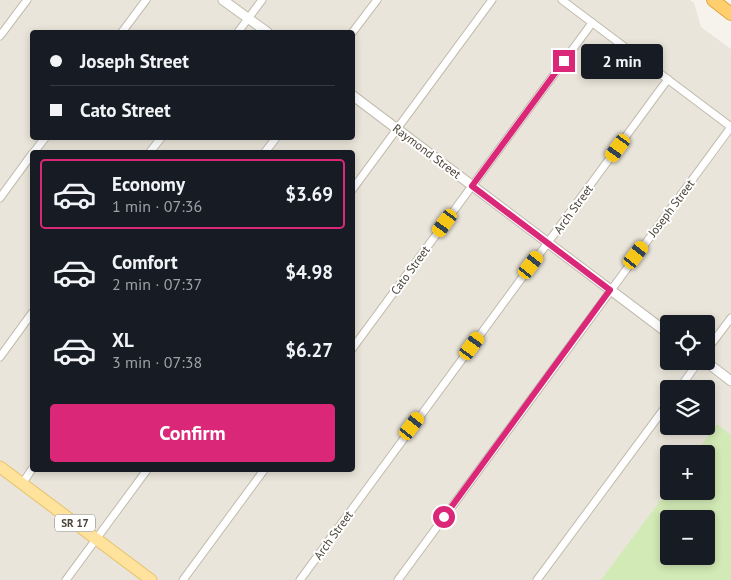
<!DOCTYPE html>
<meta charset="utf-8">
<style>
body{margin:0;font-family:"PT Sans",sans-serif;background:#20242c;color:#f1f3f6;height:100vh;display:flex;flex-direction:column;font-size:19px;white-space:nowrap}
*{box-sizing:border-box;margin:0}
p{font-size:16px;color:#9ea1a6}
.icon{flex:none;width:28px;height:28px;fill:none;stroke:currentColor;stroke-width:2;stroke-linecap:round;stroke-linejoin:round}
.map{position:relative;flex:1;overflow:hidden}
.sheet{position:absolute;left:30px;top:150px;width:325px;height:322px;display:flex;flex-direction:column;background:#171b24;border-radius:5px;box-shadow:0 2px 8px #0003}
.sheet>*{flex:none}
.top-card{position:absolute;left:30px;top:30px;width:325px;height:110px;border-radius:5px;box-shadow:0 2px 8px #0003;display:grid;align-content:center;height:110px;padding:0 20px;background:#171b24}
.controls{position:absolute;left:660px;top:315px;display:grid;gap:10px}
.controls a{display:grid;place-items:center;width:55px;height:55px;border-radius:5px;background:#171b24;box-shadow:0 2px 8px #0003;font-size:25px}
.end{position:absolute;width:22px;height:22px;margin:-11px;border:6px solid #db2777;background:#fff;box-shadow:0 0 0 2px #fff}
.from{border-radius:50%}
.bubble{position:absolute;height:35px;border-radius:5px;background:#171b24;box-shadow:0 2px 8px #0003;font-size:16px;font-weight:800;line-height:35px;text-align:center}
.car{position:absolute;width:15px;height:30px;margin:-15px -8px;border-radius:6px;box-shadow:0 0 4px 1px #0007;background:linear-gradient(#f5c518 24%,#345 0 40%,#f5c518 0 76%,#345 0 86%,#f5c518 0)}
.top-card b{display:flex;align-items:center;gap:18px;height:48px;font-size:19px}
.top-card b+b{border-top:1px solid #363941}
.top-card i{width:12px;height:12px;background:#f1f3f6}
ul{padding:9px 0 0;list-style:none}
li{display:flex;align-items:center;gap:15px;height:70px;margin:0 10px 8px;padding:0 10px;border:2px solid transparent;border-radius:5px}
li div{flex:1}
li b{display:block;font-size:19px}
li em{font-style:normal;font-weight:800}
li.on{border-color:#db2777}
li>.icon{width:45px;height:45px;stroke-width:1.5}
.button{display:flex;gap:10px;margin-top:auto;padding:10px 20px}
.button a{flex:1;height:58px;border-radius:5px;background:#db2777;color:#fff;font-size:20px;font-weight:800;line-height:58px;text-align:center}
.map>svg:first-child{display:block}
</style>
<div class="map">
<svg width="731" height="580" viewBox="0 0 731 580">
<rect width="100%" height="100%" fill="#f6f3ec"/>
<!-- residential -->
<path fill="#eae5da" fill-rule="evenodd" d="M0 0H690L694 3 701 27 731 49V580H0ZM32 32H352V138H32ZM32 152H352V470H32ZM669 324H706V361H669ZM669 389H706V426H669ZM669 454H706V491H669ZM669 519H706V556H669Z"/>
<!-- green -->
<path fill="#d2eab5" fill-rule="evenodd" d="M717 424 731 435V580H601L669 489V491H706V454H695ZM669 519H706V556H669Z"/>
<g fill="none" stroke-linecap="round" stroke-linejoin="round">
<defs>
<path id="minor" d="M562 0 731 127
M122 32 146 0
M238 32 262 0
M352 33 377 0
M0 36 27 0
M34 152 45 138
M150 152 161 138
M265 152 276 138
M352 190 492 0
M0 198 32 154
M352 349 592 23
M706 351 731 318
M0 357 32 313
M679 389 699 361
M22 484 32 469
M66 580 147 470
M183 580 264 470
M300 580 668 79
M398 580 731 127
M537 580 669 402"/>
<path id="tertiary" d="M223 0 267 32
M352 95 669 334
M705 361 731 381"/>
<path id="primary" d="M0 467 151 580"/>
<path id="motorway" d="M713 0 731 14"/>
</defs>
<!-- minor casing -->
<use href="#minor" stroke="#c2bbae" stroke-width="9"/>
<!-- tertiary casing -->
<use href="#tertiary" stroke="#c2bbae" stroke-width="11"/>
<!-- primary casing -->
<use href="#primary" stroke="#e6c16a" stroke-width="13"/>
<!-- motorway casing -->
<use href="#motorway" stroke="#e0a43c" stroke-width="14"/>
<!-- minor -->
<use href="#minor" stroke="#fff" stroke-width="7"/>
<!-- tertiary -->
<use href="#tertiary" stroke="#fff" stroke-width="9"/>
<!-- primary -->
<use href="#primary" stroke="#ffe39c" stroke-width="11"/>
<!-- motorway -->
<use href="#motorway" stroke="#ffcf6e" stroke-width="12"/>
</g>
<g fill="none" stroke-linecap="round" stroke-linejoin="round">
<!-- route -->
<path stroke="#db2777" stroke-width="6" d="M444 517 610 290 472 186 564 61"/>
</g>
<g text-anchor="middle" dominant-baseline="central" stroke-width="4" stroke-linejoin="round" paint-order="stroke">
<!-- shield labels -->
<rect fill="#fff" stroke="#817c74" stroke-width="1" x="55" y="514.5" width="40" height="17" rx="4"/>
<g font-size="11" font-weight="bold" fill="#4b4439">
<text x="75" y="523">SR 17</text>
</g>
<!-- street labels -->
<g font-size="12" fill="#4b4439" stroke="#fff">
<text transform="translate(427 151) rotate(37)">Raymond Street</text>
<text transform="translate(671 208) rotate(-53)">Joseph Street</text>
<text transform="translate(573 209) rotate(-54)">Arch Street</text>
<text transform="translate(410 270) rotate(-54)">Cato Street</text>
<text transform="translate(333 535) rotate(-54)">Arch Street</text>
</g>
</g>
</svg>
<div class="controls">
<a><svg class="icon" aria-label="locate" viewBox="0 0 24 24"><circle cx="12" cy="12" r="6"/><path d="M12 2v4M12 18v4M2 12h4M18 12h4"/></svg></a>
<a><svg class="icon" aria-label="layers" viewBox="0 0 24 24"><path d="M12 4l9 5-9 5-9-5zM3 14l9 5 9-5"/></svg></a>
<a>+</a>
<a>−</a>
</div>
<i class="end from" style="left:444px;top:517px"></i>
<i class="end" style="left:564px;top:61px"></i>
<div class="bubble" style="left:581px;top:44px;width:82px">2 min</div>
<i class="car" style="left:618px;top:148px;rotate:216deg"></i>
<i class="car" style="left:445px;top:223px;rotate:216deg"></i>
<i class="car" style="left:636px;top:255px;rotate:37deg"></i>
<i class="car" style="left:531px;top:265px;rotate:37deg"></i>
<i class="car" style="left:472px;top:346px;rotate:36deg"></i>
<i class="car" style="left:412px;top:426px;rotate:37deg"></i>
<div class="top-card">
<b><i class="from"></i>Joseph Street</b>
<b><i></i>Cato Street</b>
</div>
<section class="sheet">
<ul>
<li class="on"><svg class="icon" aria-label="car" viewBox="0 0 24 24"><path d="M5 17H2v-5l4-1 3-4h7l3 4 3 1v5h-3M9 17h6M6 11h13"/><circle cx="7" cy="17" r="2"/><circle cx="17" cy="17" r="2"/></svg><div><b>Economy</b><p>1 min · 07:36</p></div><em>$3.69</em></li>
<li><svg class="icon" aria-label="car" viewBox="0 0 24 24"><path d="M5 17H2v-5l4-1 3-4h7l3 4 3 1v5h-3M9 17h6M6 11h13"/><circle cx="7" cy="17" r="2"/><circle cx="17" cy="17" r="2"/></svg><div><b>Comfort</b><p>2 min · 07:37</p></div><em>$4.98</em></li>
<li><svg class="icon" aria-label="car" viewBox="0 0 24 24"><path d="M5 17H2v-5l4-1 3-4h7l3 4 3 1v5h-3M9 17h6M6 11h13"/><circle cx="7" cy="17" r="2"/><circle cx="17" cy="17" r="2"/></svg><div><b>XL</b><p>3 min · 07:38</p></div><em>$6.27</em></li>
</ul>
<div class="button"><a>Confirm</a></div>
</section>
</div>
